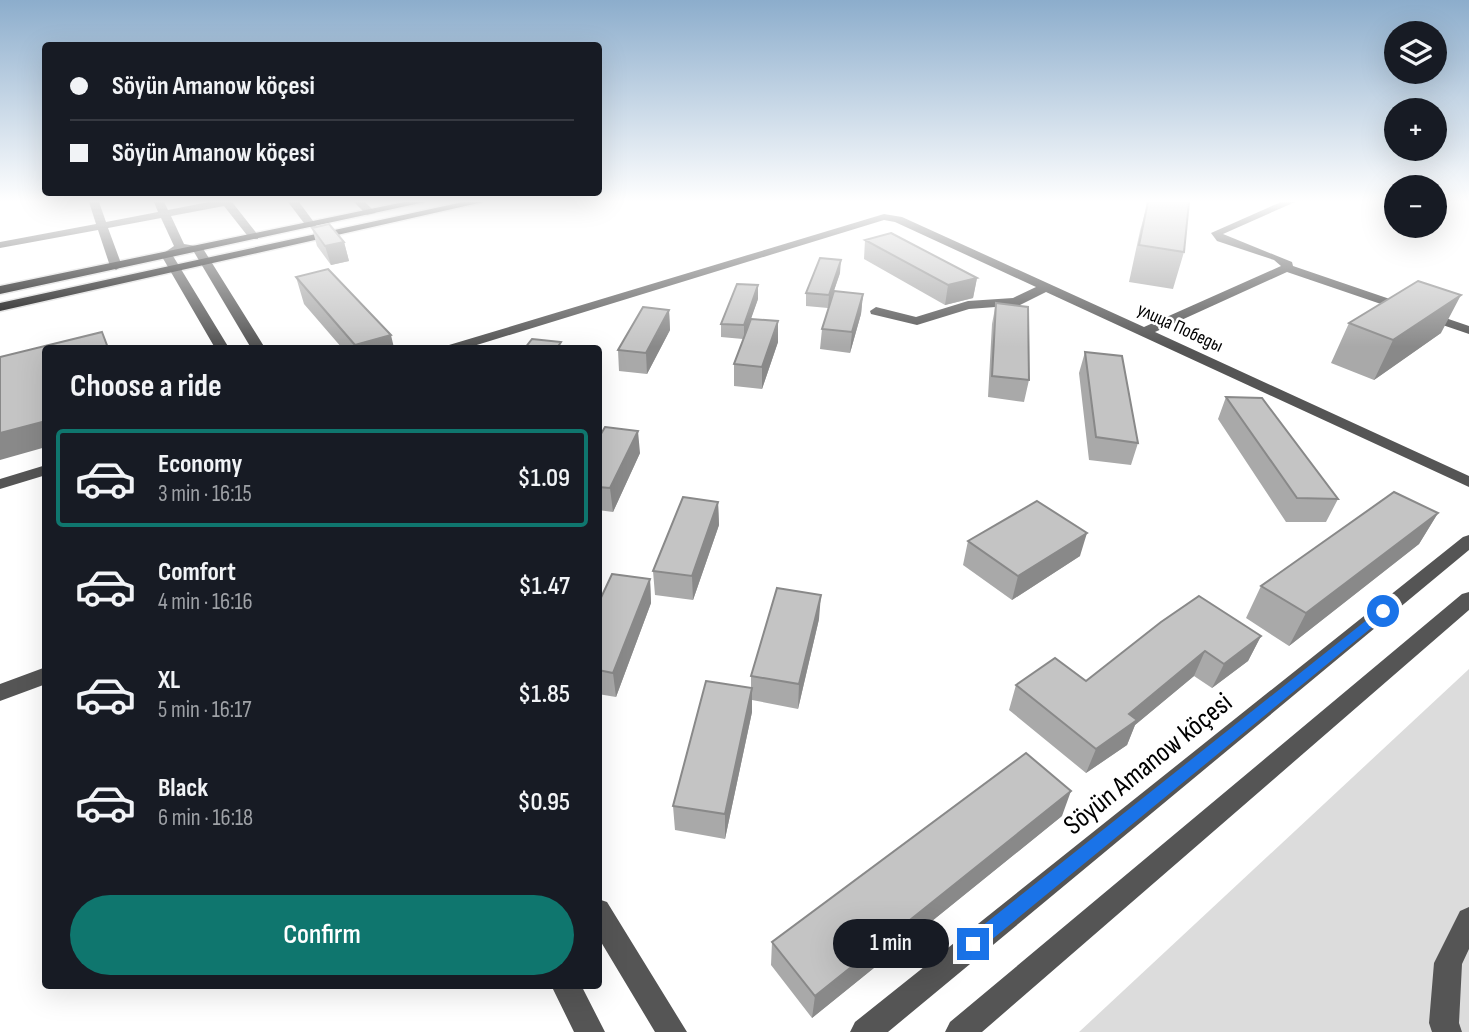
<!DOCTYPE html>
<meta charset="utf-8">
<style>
body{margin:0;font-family:"Sofia Sans Condensed",sans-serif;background:#20242c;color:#f1f3f6;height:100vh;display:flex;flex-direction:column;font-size:26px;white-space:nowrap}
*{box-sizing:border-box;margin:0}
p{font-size:23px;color:#9ea1a6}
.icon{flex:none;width:38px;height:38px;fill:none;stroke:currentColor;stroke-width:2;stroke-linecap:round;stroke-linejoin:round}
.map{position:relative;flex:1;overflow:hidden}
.drawer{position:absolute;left:42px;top:345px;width:560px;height:644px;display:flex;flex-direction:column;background:#171b24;border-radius:7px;box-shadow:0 7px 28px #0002}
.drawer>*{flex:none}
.banner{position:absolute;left:42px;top:42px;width:560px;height:154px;border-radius:7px;box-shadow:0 7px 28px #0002;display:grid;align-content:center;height:154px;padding:0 28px;background:#171b24}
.controls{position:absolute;left:1384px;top:21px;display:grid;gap:14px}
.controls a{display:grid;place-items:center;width:63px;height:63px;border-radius:50%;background:#171b24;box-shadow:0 7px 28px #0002;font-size:35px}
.end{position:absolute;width:32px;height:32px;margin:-16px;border:9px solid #1a73e8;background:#fff;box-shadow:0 0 0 4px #fff}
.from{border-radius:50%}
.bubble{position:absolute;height:49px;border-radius:24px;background:#171b24;box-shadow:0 7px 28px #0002;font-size:23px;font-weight:600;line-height:49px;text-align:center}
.banner b{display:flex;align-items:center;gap:24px;height:66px;font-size:26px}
.banner b+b{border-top:2px solid #363941}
.banner i{width:18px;height:18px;background:#f1f3f6}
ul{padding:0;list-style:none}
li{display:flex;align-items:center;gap:21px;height:98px;margin:0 14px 10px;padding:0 14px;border:4px solid transparent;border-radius:7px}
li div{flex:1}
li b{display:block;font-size:26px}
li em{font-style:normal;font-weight:600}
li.on{border-color:#0f766e}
li>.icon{width:63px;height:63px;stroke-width:1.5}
h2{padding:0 28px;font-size:32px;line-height:84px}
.action{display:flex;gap:14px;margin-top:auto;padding:14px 28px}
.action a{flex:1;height:80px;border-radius:42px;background:#0f766e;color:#fff;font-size:28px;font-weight:600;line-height:80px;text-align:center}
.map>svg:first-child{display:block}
</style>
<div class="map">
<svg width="1469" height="1032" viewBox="0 0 1469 1032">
<rect width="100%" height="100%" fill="#fff"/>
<!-- green -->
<path fill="#dcdcdc" d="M1469 669V1032H1079Z"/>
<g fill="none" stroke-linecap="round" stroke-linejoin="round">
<defs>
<path id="major" d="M404 202H425L0 294V286Z
M463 202H483L0 311V303Z"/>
</defs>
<!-- major casing -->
<use href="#major" stroke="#dbdbdb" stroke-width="3"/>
<!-- minor -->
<path fill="#555" fill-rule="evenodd" d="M89 202H99L106 222 158 212 154 202H164L168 210 209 202H232L258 235V239H250L224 206 171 216 184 244 202 247 265 348H251L194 252 182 251 173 256 229 348H215L161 255 174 246 161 218 108 228 122 266 116 270 110 266 98 230 0 248V242L96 224Z
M288 202H299L316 225 315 227H307Z
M354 202H365L376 213 367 215Z
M1281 202H1295L1223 234 1292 262 1293 266 1469 326V334L1287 272 1155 332 1469 476V487L1046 292 1020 305 969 309 917 325 871 314 870 311 876 307 916 317 968 301 1013 298 1036 287 895 222 884 220 467 348H447L449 345 884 214 902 217 1144 327 1281 266 1274 260 1217 241 1211 233Z
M46 465V475L0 489V479Z
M1469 535V550L888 1032H850L855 1022 1463 537Z
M1469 592V610L982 1032H945L950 1022 1462 594Z
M46 667V684L0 701V684Z
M598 899 607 902 687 1032H655L598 937Z
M1469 907V949L1462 964 1459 1023 1462 1032H1432L1429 1023 1434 963 1460 911Z
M551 985H581L605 1032H574Z"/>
<!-- major -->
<use href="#major" fill="#000" fill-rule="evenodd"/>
</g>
<!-- wall -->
<path fill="#a9a9a9" d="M1148 202 1184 252 1173 289 1129 282 1140 231Z
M312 228 344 242 349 261 331 265 317 246Z
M865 240 977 278 973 298 945 305 864 259Z
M840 273 828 308 806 306V293Z
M296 277 394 348H342L304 304Z
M863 294 861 314 850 353 820 349 822 329Z
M758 299 745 334 778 342 762 389 734 386V364L743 339 721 337V324Z
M996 303 1029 380 1024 402 988 397 992 324Z
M669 310 670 330 647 374 619 371 618 350Z
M1349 323 1441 333 1374 380 1331 363Z
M1085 352 1138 443 1131 465 1089 460 1079 373Z
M1226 397 1338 499 1326 522H1286L1218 419Z
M598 439 640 453 613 512 598 510Z
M718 502 719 525 693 600 655 595 653 571Z
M1438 513 1419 544 1289 646 1246 618 1261 586Z
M968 541 1080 556 1012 600 963 565Z
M650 579 651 603 616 697 598 694V604Z
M819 619 798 709 752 700V712L725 839 675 830 673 806 751 688V676Z
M1261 636 1248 661 1212 688 1194 676 1135 725 1127 745 1086 773 1009 710 1016 685 1086 681Z
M1062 816 812 1018 771 965 772 942Z"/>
<!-- shaded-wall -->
<path fill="#898989" d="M344 242 349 261 331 265 325 246Z
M841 260 840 273 828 308 829 295Z
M977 278 973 298 945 305 948 285Z
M758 285V299L744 339V325Z
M863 294 861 314 850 353 852 332Z
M1461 295 1441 333 1374 380 1393 340Z
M669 310 670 330 647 374 646 353Z
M778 321V342L762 389V367Z
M391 335 394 348H356L355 345Z
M46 421V447L0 460V433Z
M638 431 640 453 613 512 610 488Z
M718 502 719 525 693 600 692 576Z
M1438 513 1419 544 1289 646 1306 613Z
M1087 533 1080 556 1012 600 1018 576Z
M650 579 651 603 616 697 613 673Z
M821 595 819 619 798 709 799 684Z
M1261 636 1248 661 1212 688 1224 664Z
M1205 651 1194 676 1135 725 1127 745 1086 773 1096 749 1129 714Z
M752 688V712L725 839V814Z
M1071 791 1062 816 812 1018 815 996Z"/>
<!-- building -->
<path fill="#c4c4c4" stroke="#898989" stroke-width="2" d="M1148 202H1189L1184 252 1139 245Z
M329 224 344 242 325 246 312 228Z
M891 233 977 278 948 285 865 240Z
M820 258 841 260 829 295 806 293Z
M328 269 391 335 355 345 296 277Z
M1418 281 1461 295 1393 340 1349 323Z
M737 284 758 285 744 325 721 324Z
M834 291 863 294 852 332 822 329Z
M996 303 1028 307 1029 380 992 376Z
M643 307 669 310 646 353 618 350Z
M751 319 778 321 762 367 734 364Z
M102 332 108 348H46V421L0 433V357Z
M532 339 561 342 557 348H525Z
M1085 352 1122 356 1138 443 1096 437Z
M1226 397 1262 398 1338 499 1297 498Z
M605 427 638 431 610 488 598 487V439Z
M1394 492 1438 513 1306 613 1261 586Z
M683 497 718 502 692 576 653 571Z
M1037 501 1087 533 1018 576 968 541Z
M612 574 650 579 613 673 598 670V604Z
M777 588 821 595 799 684 751 676Z
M1199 596 1261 636 1224 664 1205 651 1129 714 1137 720 1096 749 1016 685 1055 658 1086 681 1161 622Z
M706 681 752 688 725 814 673 806Z
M1026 753 1071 791 815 996 772 942Z"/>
<!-- sky -->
<linearGradient id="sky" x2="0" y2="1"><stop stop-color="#8cadcc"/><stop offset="0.58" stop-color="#fff"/><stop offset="1" stop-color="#fff" stop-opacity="0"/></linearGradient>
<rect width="1469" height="347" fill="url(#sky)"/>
<!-- route -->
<path fill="#1a73e8" d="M1383 607 1387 608V615L979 950 973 953 967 950 964 944 967 938Z"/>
<g text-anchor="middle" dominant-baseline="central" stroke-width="5" stroke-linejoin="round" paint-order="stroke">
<!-- far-street labels -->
<g font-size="19" fill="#000" stroke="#fff">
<text transform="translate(1180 328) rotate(25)">улица Победы</text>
</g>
<!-- near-street labels -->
<g font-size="28" fill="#000" stroke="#fff">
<text transform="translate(1148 764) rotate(-39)">Söyün Amanow köçesi</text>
</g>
</g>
</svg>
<div class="controls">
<a><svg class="icon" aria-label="layers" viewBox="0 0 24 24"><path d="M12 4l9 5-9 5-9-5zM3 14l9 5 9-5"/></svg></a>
<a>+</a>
<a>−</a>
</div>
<i class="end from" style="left:1383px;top:611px"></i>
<i class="end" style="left:973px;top:944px"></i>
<div class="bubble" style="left:833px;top:919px;width:116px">1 min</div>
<div class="banner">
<b><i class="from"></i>Söyün Amanow köçesi</b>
<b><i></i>Söyün Amanow köçesi</b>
</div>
<section class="drawer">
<h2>Choose a ride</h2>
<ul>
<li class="on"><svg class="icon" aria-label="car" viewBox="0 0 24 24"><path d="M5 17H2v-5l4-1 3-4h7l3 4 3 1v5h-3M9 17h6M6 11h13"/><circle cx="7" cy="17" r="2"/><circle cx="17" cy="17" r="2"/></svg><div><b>Economy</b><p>3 min · 16:15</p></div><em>$1.09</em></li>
<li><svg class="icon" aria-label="car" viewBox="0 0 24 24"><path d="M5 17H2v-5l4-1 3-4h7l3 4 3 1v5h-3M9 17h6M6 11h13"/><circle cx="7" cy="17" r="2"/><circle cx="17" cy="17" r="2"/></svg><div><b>Comfort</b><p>4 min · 16:16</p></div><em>$1.47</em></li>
<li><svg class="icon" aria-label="car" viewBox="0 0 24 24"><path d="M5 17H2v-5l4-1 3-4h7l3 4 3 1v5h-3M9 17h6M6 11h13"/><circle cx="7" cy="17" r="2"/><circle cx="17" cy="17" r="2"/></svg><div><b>XL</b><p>5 min · 16:17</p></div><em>$1.85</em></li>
<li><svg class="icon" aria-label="car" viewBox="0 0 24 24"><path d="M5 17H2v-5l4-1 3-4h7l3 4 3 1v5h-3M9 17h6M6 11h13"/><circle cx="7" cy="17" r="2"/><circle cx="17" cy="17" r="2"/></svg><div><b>Black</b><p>6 min · 16:18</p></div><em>$0.95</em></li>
</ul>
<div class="action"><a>Confirm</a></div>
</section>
</div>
